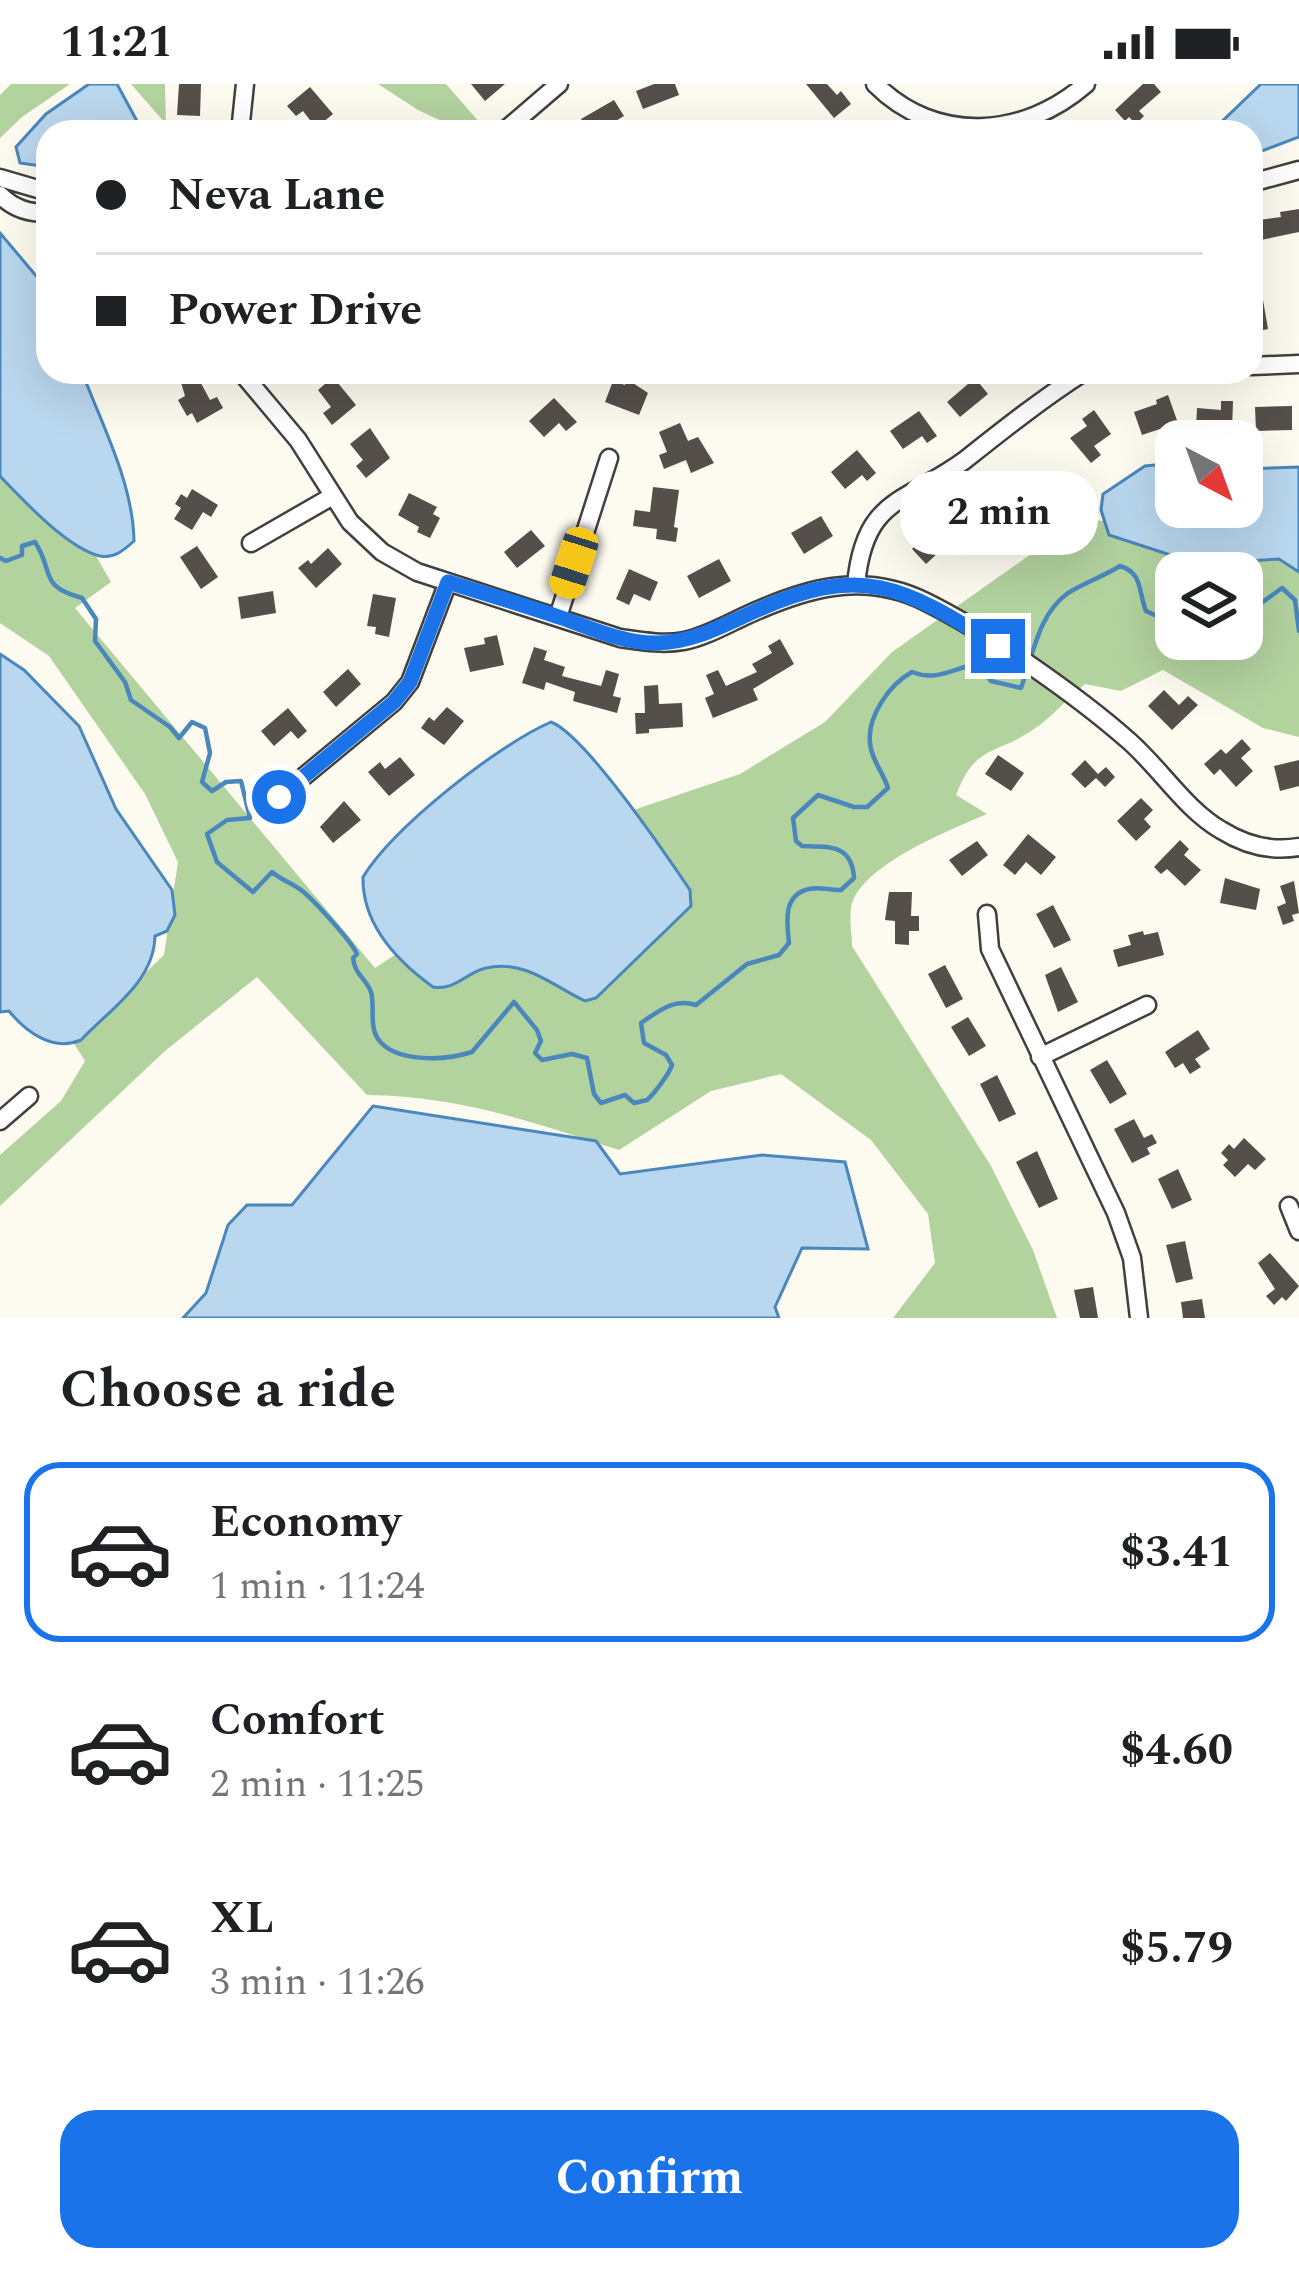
<!DOCTYPE html>
<meta charset="utf-8">
<style>
body{margin:0;font-family:Spectral,serif;background:#f2f2f2;color:#202124;height:100vh;display:flex;flex-direction:column;font-size:45px;white-space:nowrap}
*{box-sizing:border-box;margin:0}
p{font-size:39px;color:#757577}
.icon{flex:none;width:66px;height:66px;fill:none;stroke:currentColor;stroke-width:2;stroke-linecap:round;stroke-linejoin:round}
.map{position:relative;height:1234px;overflow:hidden}
.details{display:flex;flex-direction:column;background:#fff;flex:1}
.details>*{flex:none}
.guide{position:absolute;left:36px;top:36px;width:1227px;height:264px;border-radius:36px;box-shadow:0 12px 48px #0002;display:grid;align-content:center;height:264px;padding:0 60px;background:#fff}
.needle{width:78px;rotate:139deg}
.fabs{position:absolute;left:1155px;top:336px;display:grid;gap:24px}
.fabs a{display:grid;place-items:center;width:108px;height:108px;border-radius:24px;background:#fff;box-shadow:0 12px 48px #0002;font-size:60px}
.end{position:absolute;width:54px;height:54px;margin:-27px;border:15px solid #1a73e8;background:#fff;box-shadow:0 0 0 6px #fff}
.from{border-radius:50%}
.bubble{position:absolute;height:84px;border-radius:36px;background:#fff;box-shadow:0 12px 48px #0002;font-size:39px;font-weight:700;line-height:84px;text-align:center}
.car{position:absolute;width:36px;height:72px;margin:-36px -18px;border-radius:15px;box-shadow:0 0 9px 3px #0007;background:linear-gradient(#f5c518 24%,#345 0 40%,#f5c518 0 76%,#345 0 86%,#f5c518 0)}
.guide b{display:flex;align-items:center;gap:42px;height:114px;font-size:45px}
.guide b+b{border-top:3px solid #e0e0e0}
.guide i{width:30px;height:30px;background:#202124}
ul{padding:0;list-style:none}
li{display:flex;align-items:center;gap:36px;height:180px;margin:0 24px 18px;padding:0 36px;border:6px solid transparent;border-radius:36px}
li div{flex:1}
li b{display:block;font-size:45px}
li em{font-style:normal;font-weight:700}
li.selected{border-color:#1a73e8}
li>.icon{width:108px;height:108px;stroke-width:1.5}
h2{padding:0 60px;font-size:54px;line-height:144px}
.action{display:flex;gap:24px;margin-top:auto;padding:24px 60px}
.action a{flex:1;height:138px;border-radius:36px;background:#1a73e8;color:#fff;font-size:48px;font-weight:700;line-height:138px;text-align:center}
.status{display:flex;justify-content:space-between;align-items:center;height:84px;padding:0 60px;background:#fff;direction:ltr}
.status svg{height:33px;fill:currentColor}
.map>svg:first-child{display:block}
</style>
<div class="status"><b>11:21</b><svg viewBox="0 0 49 12"><path d="M0 12V9h3v3zM5 12V6h3v6zM10 12V3h3v9zM15 12V0h3v12zM26 1h20v11H26zM47 4h2v5h-2z"/></svg></div>
<div class="map">
<svg width="1299" height="1234" viewBox="0 0 1299 1234">
<rect width="100%" height="100%" fill="#fdfbef"/>
<!-- forest -->
<path fill="#b2d29e" fill-rule="evenodd" d="M11 0H70L22 33 0 54V11Z
M131 0H165L166 40Z
M378 0H446L480 39 465 48 418 26Z
M0 305 111 498 75 524 375 884 592 740 740 690 825 638 892 568 1078 437 1299 434V653L1263 644 1163 586 1121 607 1085 600C1068 614 1052 633 1034 645 995 672 976 659 956 711L987 730C950 746 858 782 851 824 849 836 852 850 852 862L991 1082 1033 1166 1057 1234H893L935 1179 928 1130 871 1056 781 990 711 1007 619 1066C532 1038 460 1012 367 1011L257 893 165 967 0 1122V1071L61 1017 85 977 73 958 164 871 178 778 145 710 49 572 0 539ZM1176 489H1242V555H1176Z"/>
<!-- water -->
<path fill="#b9d7ee" stroke="#4a87bc" stroke-width="3" d="M89 0H117L138 39 148 48H48V83L20 79 16 63 46 30Z
M1261 0H1299V53L1251 71V48H1211Z
M0 149 48 206V288H82C102 341 133 399 134 457 124 466 114 475 100 472 67 464 23 416 0 392Z
M1176 379V423H1242V385L1299 383V488L1279 475 1198 480 1109 451 1101 426 1103 410 1145 382Z
M0 570 24 586 79 642 116 725 172 806 175 831 167 847 155 852C154 898 110 925 81 956 53 968 26 948 9 927L0 928Z
M551 638C585 651 667 772 690 806L691 822 596 914 585 917C553 902 525 875 486 884 467 888 455 907 433 903 397 877 362 840 363 793 393 744 496 662 551 638Z
M373 1022 596 1057 620 1090 762 1071 845 1078 868 1165 802 1164 775 1223 779 1234H183L206 1209 228 1141 247 1121H292Z"/>
<g fill="none" stroke-linecap="round" stroke-linejoin="round">
<!-- stream -->
<path stroke="#4a87bc" stroke-width="4.5" d="M0 474 6 477 22 471V462L35 458C55 489 38 502 82 514L96 535 95 557 125 598 131 616 170 643 179 654 192 638 205 644 210 669 202 698 212 707 226 698 241 697 250 734 227 736 207 750 217 778 253 808 272 788C280 795 289 798 298 804 309 810 352 858 357 870L353 874C355 891 365 893 371 908 375 921 369 942 378 955 396 980 447 976 472 968L514 918 537 946 541 957 535 969 542 976 572 970 587 974 594 1010 601 1019 625 1011 634 1019 647 1016C654 1010 669 990 672 981L666 971 644 959 641 939C659 927 673 914 696 921L747 880 779 871 789 859C787 839 782 811 809 805 819 802 831 807 841 806L854 794C852 760 829 763 802 762L796 757 793 734 818 711 854 723H867L888 704C883 688 871 675 870 659 867 632 890 600 912 588 937 598 953 584 977 580L991 597 1021 604C1033 572 1038 530 1068 509 1084 499 1104 492 1120 482 1143 489 1138 507 1146 527L1159 533H1176
M1242 528 1253 525 1282 504 1295 516 1299 547"/>
</g>
<!-- building -->
<path fill="#544f4b" d="M179 0H201L200 32 177 31Z
M471 0H505L485 17Z
M654 0H675L679 11 643 25 636 7Z
M806 0H827L837 11 841 7 851 20 834 34Z
M1143 0H1154L1161 8 1139 27 1144 32 1136 40 1129 33 1125 37 1115 26Z
M310 3 333 30 316 44 303 27 296 32 287 22Z
M614 16 624 32 597 48H589L581 35Z
M1299 125V148L1251 158V137L1281 133 1280 128Z
M1263 216 1268 245 1254 248 1251 218Z
M178 288H195L210 316 217 313 223 324 197 339 192 329 187 332 178 316 185 312Z
M333 293 356 321 332 341 323 329 331 323 318 306Z
M975 294 988 310 960 333 947 318Z
M627 295 648 309 639 331 605 318 613 297 625 301Z
M1168 311 1178 339 1142 351 1134 328 1157 320 1156 316Z
M554 314 577 338 566 347 559 339 544 353 529 337Z
M1221 317H1233L1232 347 1196 345 1197 324 1221 326Z
M1292 322V346L1256 347 1255 323Z
M1094 326 1111 350 1094 362 1101 371 1091 379 1070 354 1087 342 1082 335Z
M919 327 937 352 927 359 922 352 903 365 890 347Z
M680 339 688 357 698 353 714 379 691 389 686 376 664 385 659 371 667 368 659 348Z
M370 344 390 374 366 394 356 382 363 376 350 360Z
M857 366 876 389 867 397 862 391 845 405 831 388Z
M653 403 679 406 674 443 678 444 676 458 656 455 657 445 633 442 635 426 650 428Z
M192 405 218 421 211 433 203 428 192 446 174 435 181 424 175 420 181 410 187 414Z
M1002 405 1015 421 989 443 969 418 980 410 986 418Z
M409 409 437 423 433 430 440 434 430 454 417 448 419 443 398 431Z
M821 432 833 452 804 470 791 449Z
M932 435 952 456 926 480 912 465 928 450 922 444Z
M531 446 545 462 517 484 504 468Z
M197 462 218 493 201 505 180 473Z
M328 464 342 480 316 504 298 484 308 476 311 480Z
M719 475 731 497 699 514 687 492Z
M629 485 658 498 650 517 634 510 629 521 616 515Z
M273 507 276 529 241 535 238 513Z
M373 510 396 514 389 553 375 550 376 543 367 542Z
M497 551 504 581 470 588 464 564 485 560 484 554Z
M780 555 794 580 753 605 758 616 713 634 705 614 714 610 706 591 718 586 726 602 757 588 752 580 772 569 768 562Z
M534 563 547 567 544 576 565 583 562 592 601 602 606 586 619 590 613 612 621 614 617 629 573 617 575 608 546 598 544 606 522 599Z
M348 585 361 600 336 623 323 608Z
M658 601 659 620 682 619 683 643 649 645V649L636 650 635 629H645L644 602Z
M1164 606 1179 621 1188 612 1198 621 1172 646 1148 622Z
M447 623 464 637 444 661 421 644 429 633 434 637Z
M288 624 307 647 298 655 291 647 274 662 261 647Z
M1242 655 1251 665 1241 674 1253 687 1236 703 1220 685 1214 691 1204 680 1221 665 1226 670Z
M998 671 1024 689 1011 707 985 690Z
M400 673 415 691 389 712 368 688 380 678 385 685Z
M1085 676 1098 690 1106 683 1115 693 1105 703 1096 694 1085 704 1071 690Z
M1299 676V702L1280 707 1274 682Z
M1141 714 1153 726 1144 735 1151 743 1136 757 1117 737Z
M344 717 361 736 333 759 320 743Z
M1028 750 1056 773 1041 791 1026 778 1015 791 1003 781Z
M1180 756 1189 765 1184 771 1201 786 1185 802 1167 785 1161 790 1154 783Z
M977 757 988 771 962 792 949 776Z
M1225 794 1260 805 1256 826 1220 819Z
M1294 797 1299 829 1292 831 1294 837 1283 841 1277 823 1286 819 1280 802Z
M889 808H912L911 832H919V847H909V861L895 860V837L885 836Z
M1053 821 1071 856 1054 864 1036 830Z
M1143 847 1144 851 1158 848 1164 871 1118 883 1113 866 1131 861 1128 851Z
M945 881 963 915 946 924 928 890Z
M1061 883 1078 918 1058 928 1045 891Z
M968 933 986 962 969 972 951 943Z
M1198 946 1210 965 1195 975 1201 983 1190 990 1183 979 1175 984 1165 968Z
M1107 976 1127 1010 1110 1020 1090 986Z
M997 991 1016 1030 999 1038 980 1000Z
M1134 1035 1144 1054 1152 1050 1157 1059 1147 1064 1150 1070 1132 1079 1114 1045Z
M1244 1054 1266 1075 1255 1086 1248 1080 1235 1093 1223 1081 1228 1076 1221 1069 1229 1060 1234 1065Z
M1037 1067 1058 1115 1039 1124 1016 1078Z
M1178 1085 1192 1116 1172 1125 1158 1095Z
M1185 1157 1193 1195 1176 1199 1166 1161Z
M1270 1169 1299 1202 1286 1217 1282 1213 1274 1221 1266 1212 1275 1205 1258 1179Z
M1093 1203 1098 1234H1080L1074 1206Z
M1202 1215 1205 1234H1183L1181 1218Z"/>
<g fill="none" stroke-linecap="round" stroke-linejoin="round">
<defs>
<path id="minor" d="M875 0C936 61 1024 54 1086 0
M240 48 245 0
M503 48 559 0
M0 94 48 108
M1251 99 1299 86
M0 111C14 125 29 129 48 129
M1251 282 1299 280
M241 288 298 356 350 438 382 468 417 488 620 554C641 557 662 561 684 557 704 553 724 542 743 533 803 505 862 486 926 518 987 548 1078 612 1129 657 1160 684 1185 725 1221 746 1245 761 1271 768 1299 763
M251 459 331 413
M856 501C864 412 907 419 965 376 1004 345 1042 315 1084 288
M558 533 609 374
M279 713 394 618 410 598 448 498
M987 830 990 865 1116 1129 1132 1174 1139 1234
M1040 973 1147 921
M0 1037 29 1012
M1289 1122 1299 1147"/>
</defs>
<!-- minor casing -->
<use href="#minor" stroke="#404040" stroke-width="21"/>
<!-- minor -->
<use href="#minor" stroke="#fff" stroke-width="16"/>
</g>
<g fill="none" stroke-linecap="round" stroke-linejoin="round">
<!-- route -->
<path stroke="#1a73e8" stroke-width="15" d="M279 713 394 618 410 598 448 498C486 510 524 521 562 534 593 545 625 560 658 559 693 558 722 542 753 528 861 478 903 502 998 562"/>
</g>
</svg>
<div class="fabs">
<a><svg class="needle" viewBox="-14 -14 28 28"><path d="M0-13l5 13h-10z" fill="#e53935"/><path d="M0 13l5-13h-10z" fill="#757577"/></svg></a>
<a><svg class="icon" aria-label="layers" viewBox="0 0 24 24"><path d="M12 4l9 5-9 5-9-5zM3 14l9 5 9-5"/></svg></a>
</div>
<i class="end from" style="left:279px;top:713px"></i>
<i class="end" style="left:998px;top:562px"></i>
<div class="bubble" style="left:900px;top:387px;width:198px">2 min</div>
<i class="car" style="left:574px;top:479px;rotate:198deg"></i>
<div class="guide">
<b><i class="from"></i>Neva Lane</b>
<b><i></i>Power Drive</b>
</div>
</div>
<section class="details">
<h2>Choose a ride</h2>
<ul>
<li class="selected"><svg class="icon" aria-label="car" viewBox="0 0 24 24"><path d="M5 17H2v-5l4-1 3-4h7l3 4 3 1v5h-3M9 17h6M6 11h13"/><circle cx="7" cy="17" r="2"/><circle cx="17" cy="17" r="2"/></svg><div><b>Economy</b><p>1 min · 11:24</p></div><em>$3.41</em></li>
<li><svg class="icon" aria-label="car" viewBox="0 0 24 24"><path d="M5 17H2v-5l4-1 3-4h7l3 4 3 1v5h-3M9 17h6M6 11h13"/><circle cx="7" cy="17" r="2"/><circle cx="17" cy="17" r="2"/></svg><div><b>Comfort</b><p>2 min · 11:25</p></div><em>$4.60</em></li>
<li><svg class="icon" aria-label="car" viewBox="0 0 24 24"><path d="M5 17H2v-5l4-1 3-4h7l3 4 3 1v5h-3M9 17h6M6 11h13"/><circle cx="7" cy="17" r="2"/><circle cx="17" cy="17" r="2"/></svg><div><b>XL</b><p>3 min · 11:26</p></div><em>$5.79</em></li>
</ul>
<div class="action"><a>Confirm</a></div>
</section>
